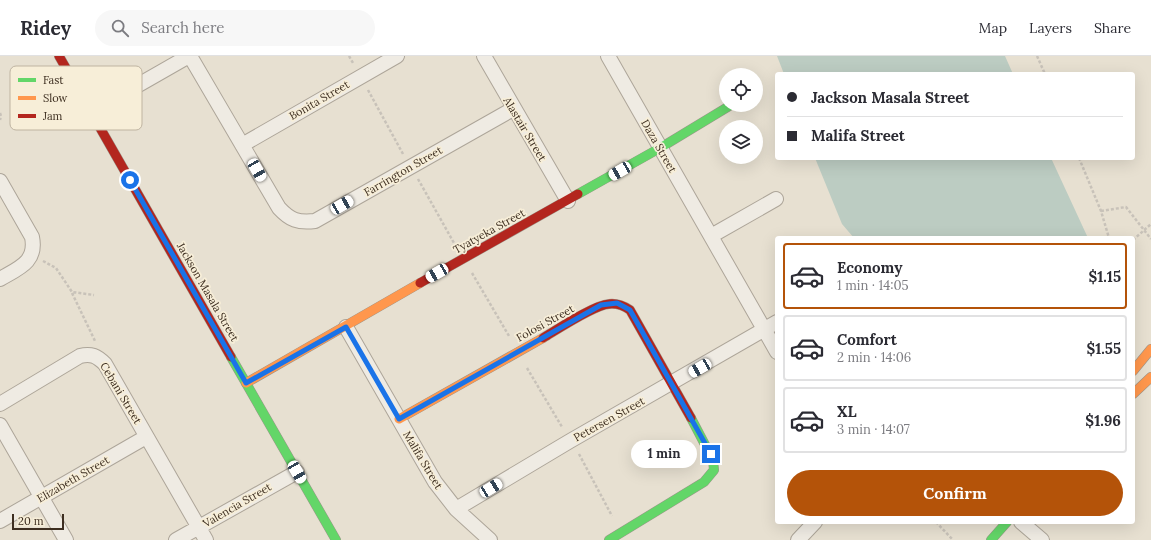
<!DOCTYPE html>
<meta charset="utf-8">
<style>
body{margin:0;font-family:Lora,serif;background:#f7f7f7;color:#2b2b33;height:100vh;display:flex;flex-direction:column;font-size:15px;white-space:nowrap}
*{box-sizing:border-box;margin:0}
p{font-size:13px;color:#7c7c81}
.icon{flex:none;width:22px;height:22px;fill:none;stroke:currentColor;stroke-width:2;stroke-linecap:round;stroke-linejoin:round}
.map{position:relative;flex:1;overflow:hidden}
.drawer{position:absolute;left:775px;top:180px;width:360px;height:288px;display:flex;flex-direction:column;background:#fff;border-radius:4px;box-shadow:0 4px 16px #0002}
.drawer>*{flex:none}
.guide{position:absolute;left:775px;top:16px;width:360px;height:88px;border-radius:4px;box-shadow:0 4px 16px #0002;display:grid;align-content:center;height:88px;padding:0 12px;background:#fff}
.buttons{position:absolute;left:719px;top:12px;display:grid;gap:8px}
.buttons a{display:grid;place-items:center;width:44px;height:44px;border-radius:50%;background:#fff;box-shadow:0 4px 16px #0002;font-size:20px}
.scale{position:absolute;left:12px;bottom:10px;width:52px;box-sizing:border-box;padding-left:4px;border:2px solid #3d2e20;border-top:0;font-size:11px;line-height:14px;white-space:nowrap;color:#3d2e20;-webkit-text-stroke:3px #f7eed8;paint-order:stroke}
.end{position:absolute;width:18px;height:18px;margin:-9px;border:5px solid #1a73e8;background:#fff;box-shadow:0 0 0 2px #fff}
.from{border-radius:50%}
.bubble{position:absolute;height:28px;border-radius:14px;background:#fff;box-shadow:0 4px 16px #0002;font-size:13px;font-weight:700;line-height:28px;text-align:center}
.car{position:absolute;width:12px;height:24px;margin:-12px -6px;border-radius:5px;box-shadow:0 0 3px 1px #0007;background:linear-gradient(#fff 24%,#345 0 40%,#fff 0 76%,#345 0 86%,#fff 0)}
.guide b{display:flex;align-items:center;gap:14px;height:38px;font-size:15px}
.guide b+b{border-top:1px solid #e1e1e2}
.guide i{width:10px;height:10px;background:#2b2b33}
ul{padding:7px 0 0;list-style:none}
li{display:flex;align-items:center;gap:12px;height:66px;margin:0 8px 6px;padding:0 4px;border:2px solid #e1e1e2;border-radius:4px}
li div{flex:1}
li b{display:block;font-size:15px}
li em{font-style:normal;font-weight:700}
li.current{border-color:#b45309}
li>.icon{width:36px;height:36px;stroke-width:1.5}
.primary-button{display:flex;gap:8px;margin-top:auto;padding:8px 12px}
.primary-button a{flex:1;height:46px;border-radius:24px;background:#b45309;color:#fff;font-size:16px;font-weight:700;line-height:46px;text-align:center}
header{display:flex;align-items:center;gap:24px;box-sizing:border-box;height:56px;padding:0 20px;background:#fff;border-bottom:1px solid #e1e1e2}
header strong{font-size:19px}
nav{display:flex;gap:22px;margin-inline-start:auto;font-size:14px}
.search{width:280px;height:36px;background:#f7f7f7;display:flex;align-items:center;gap:10px;box-sizing:border-box;padding:0 14px;border-radius:22px;color:#7c7c81;font-size:15px}
.map>svg:first-child{display:block}
</style>
<header>
<strong>Ridey</strong>
<div class="search"><svg class="icon" aria-label="search" viewBox="0 0 24 24"><circle cx="10" cy="10" r="6"/><path d="M15 15l6 6"/></svg>Search here</div>
<nav><a>Map</a><a>Layers</a><a>Share</a></nav>
</header>
<div class="map">
<svg width="1151" height="484" viewBox="0 0 1151 484">
<rect width="100%" height="100%" fill="#e7e0d1"/>
<!-- water -->
<path fill="#bcccc2" d="M777 0H1005L1013 18H784Z
M815 102H1051L1088 182H854L842 168Z"/>
<g fill="none" stroke-linecap="round" stroke-linejoin="round">
<defs>
<path id="street" d="M190 0 279 152C290 164 298 167 315 165L513 53
M484 0 568 145
M608 0 777 296
M91 56 189 0
M242 89 397 0
M0 125 32 181C37 206 19 212 0 223
M711 180 776 143
M346 271 435 426 456 453 490 484
M0 348 80 300C91 297 97 300 105 308L206 484
M0 369 66 484
M456 453 570 385 777 266
M0 465 146 381
M1021 466 1042 484
M176 484 297 416
M798 484 815 466"/>
<path id="fast" d="M578 138 660 92 731 49
M231 301 336 484
M609 484 704 426 714 414 713 404 691 362
M991 484 1007 466"/>
<path id="slow" d="M1133 315 1151 293
M246 327 420 227
M1133 338 1151 321
M399 363 543 282"/>
<path id="jam" d="M59 0 231 301
M420 227 578 138
M543 282C558 273 594 249 609 248 617 247 624 250 630 254L691 362"/>
</defs>
<!-- street casing -->
<use href="#street" stroke="#ada599" stroke-width="16"/>
<!-- fast casing -->
<use href="#fast" stroke="#9c958a" stroke-width="10"/>
<!-- slow casing -->
<use href="#slow" stroke="#9c958a" stroke-width="10"/>
<!-- jam casing -->
<use href="#jam" stroke="#9c958a" stroke-width="10"/>
<!-- path -->
<path stroke="#c8c2b9" stroke-width="2.5" stroke-dasharray="3 2" stroke-linecap="butt" d="M349 0 353 7
M1037 0 1045 18
M368 34 403 98
M0 57 1 60 0 64
M1079 102 1101 155 1109 182
M418 123 454 187
M1101 155 1126 151 1151 183
M1133 184 1151 168
M43 205 56 212 72 236 94 239
M472 217 509 280
M72 237 95 285
M527 312 562 371
M579 398 612 460
M936 466 953 484"/>
<!-- street -->
<use href="#street" stroke="#efebe3" stroke-width="14"/>
<!-- fast -->
<use href="#fast" stroke="#63d668" stroke-width="9"/>
<!-- slow -->
<use href="#slow" stroke="#ff974d" stroke-width="9"/>
<!-- jam -->
<use href="#jam" stroke="#b3261e" stroke-width="9"/>
</g>
<g fill="none" stroke-linecap="round" stroke-linejoin="round">
<!-- route -->
<path stroke="#1a73e8" stroke-width="5" d="M130 124 246 327 346 271 399 363 601 249 617 247 630 254 711 398"/>
</g>
<g text-anchor="middle" dominant-baseline="central" stroke-width="3.5" stroke-linejoin="round" paint-order="stroke">
<!-- street labels -->
<g font-size="11" fill="#3d2e20" stroke="#f7eed8">
<text transform="translate(319 44) rotate(-30)">Bonita Street</text>
<text transform="translate(525 73) rotate(59)">Alastair Street</text>
<text transform="translate(659 90) rotate(60)">Daza Street</text>
<text transform="translate(403 115) rotate(-30)">Farrington Street</text>
<text transform="translate(489 175) rotate(-29)">Tyatyeka Street</text>
<text transform="translate(208 236) rotate(60)">Jackson Masala Street</text>
<text transform="translate(545 267) rotate(-29)">Folosi Street</text>
<text transform="translate(121 337) rotate(59)">Cebani Street</text>
<text transform="translate(609 363) rotate(-29)">Petersen Street</text>
<text transform="translate(423 404) rotate(59)">Malifa Street</text>
<text transform="translate(73 423) rotate(-30)">Elizabeth Street</text>
<text transform="translate(237 449) rotate(-30)">Valencia Street</text>
</g>
</g>
<!-- legend -->
<rect x="10" y="10" width="132" height="64" rx="6" fill="#f7eed8" stroke="#bfb4a1" stroke-width="1"/>
<rect x="18" y="22" width="18" height="4" fill="#63d668"/>
<rect x="18" y="40" width="18" height="4" fill="#ff974d"/>
<rect x="18" y="58" width="18" height="4" fill="#b3261e"/>
<g font-size="11" fill="#3d2e20">
<text x="43" y="28">Fast</text>
<text x="43" y="46">Slow</text>
<text x="43" y="64">Jam</text>
</g>
</svg>
<div class="buttons">
<a><svg class="icon" aria-label="locate" viewBox="0 0 24 24"><circle cx="12" cy="12" r="6"/><path d="M12 2v4M12 18v4M2 12h4M18 12h4"/></svg></a>
<a><svg class="icon" aria-label="layers" viewBox="0 0 24 24"><path d="M12 4l9 5-9 5-9-5zM3 14l9 5 9-5"/></svg></a>
</div>
<div class="scale">20 m</div>
<i class="end from" style="left:130px;top:124px"></i>
<i class="end" style="left:711px;top:398px"></i>
<div class="bubble" style="left:631px;top:384px;width:66px">1 min</div>
<i class="car" style="left:257px;top:114px;rotate:150deg"></i>
<i class="car" style="left:620px;top:115px;rotate:240deg"></i>
<i class="car" style="left:342px;top:149px;rotate:60deg"></i>
<i class="car" style="left:437px;top:217px;rotate:240deg"></i>
<i class="car" style="left:700px;top:312px;rotate:240deg"></i>
<i class="car" style="left:297px;top:416px;rotate:150deg"></i>
<i class="car" style="left:491px;top:432px;rotate:59deg"></i>
<div class="guide">
<b><i class="from"></i>Jackson Masala Street</b>
<b><i></i>Malifa Street</b>
</div>
<section class="drawer">
<ul>
<li class="current"><svg class="icon" aria-label="car" viewBox="0 0 24 24"><path d="M5 17H2v-5l4-1 3-4h7l3 4 3 1v5h-3M9 17h6M6 11h13"/><circle cx="7" cy="17" r="2"/><circle cx="17" cy="17" r="2"/></svg><div><b>Economy</b><p>1 min · 14:05</p></div><em>$1.15</em></li>
<li><svg class="icon" aria-label="car" viewBox="0 0 24 24"><path d="M5 17H2v-5l4-1 3-4h7l3 4 3 1v5h-3M9 17h6M6 11h13"/><circle cx="7" cy="17" r="2"/><circle cx="17" cy="17" r="2"/></svg><div><b>Comfort</b><p>2 min · 14:06</p></div><em>$1.55</em></li>
<li><svg class="icon" aria-label="car" viewBox="0 0 24 24"><path d="M5 17H2v-5l4-1 3-4h7l3 4 3 1v5h-3M9 17h6M6 11h13"/><circle cx="7" cy="17" r="2"/><circle cx="17" cy="17" r="2"/></svg><div><b>XL</b><p>3 min · 14:07</p></div><em>$1.96</em></li>
</ul>
<div class="primary-button"><a>Confirm</a></div>
</section>
</div>
